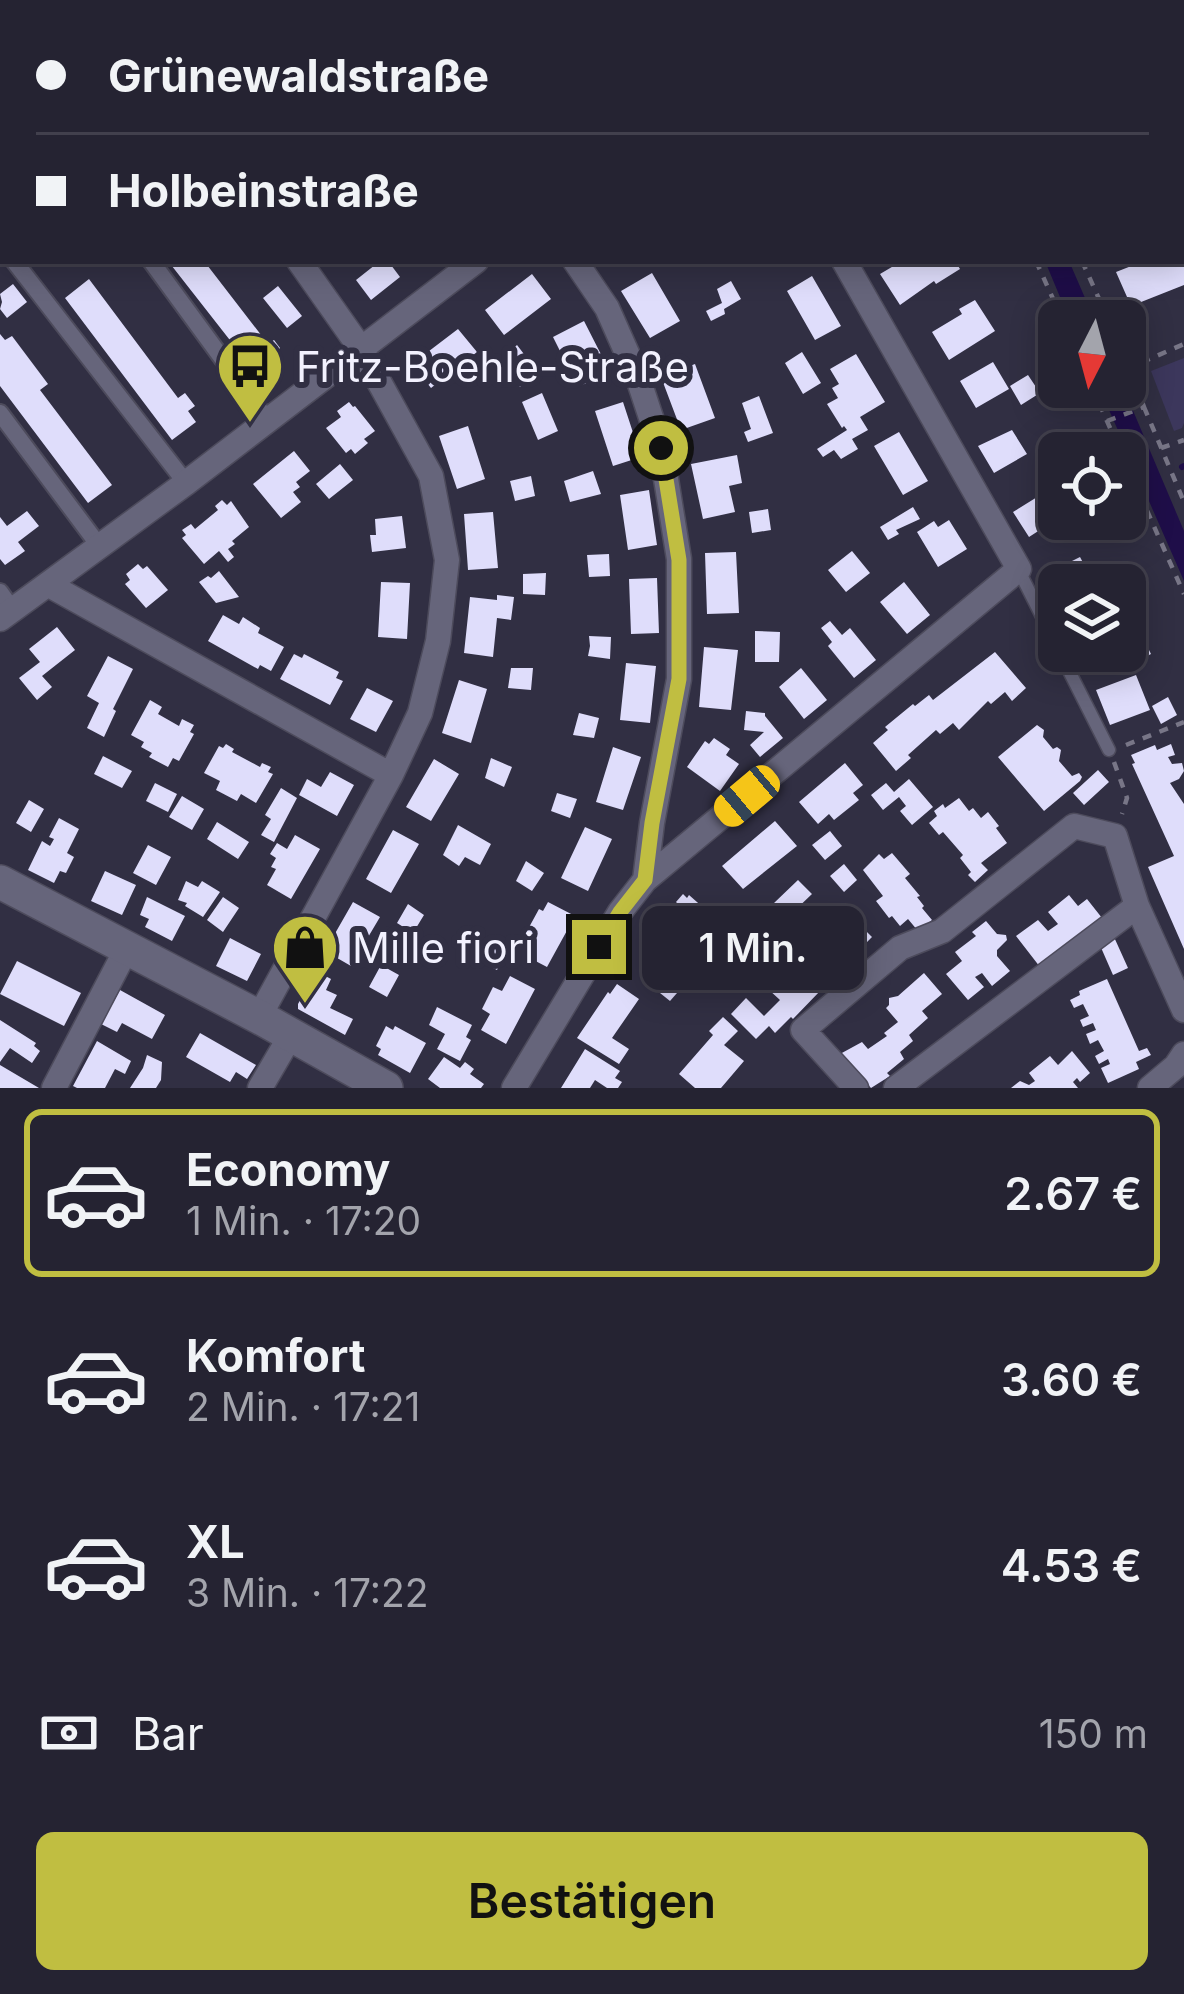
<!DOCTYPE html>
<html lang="de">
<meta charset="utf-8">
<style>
body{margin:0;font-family:Inter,sans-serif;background:#2d2b3a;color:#f1f3f6;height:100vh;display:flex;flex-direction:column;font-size:45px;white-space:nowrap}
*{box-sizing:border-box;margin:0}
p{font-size:39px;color:#a3a4ac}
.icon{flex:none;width:66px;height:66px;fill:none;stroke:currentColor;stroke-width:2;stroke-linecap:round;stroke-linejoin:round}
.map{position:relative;height:1088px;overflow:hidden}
.details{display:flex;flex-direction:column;background:#252332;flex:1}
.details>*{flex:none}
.top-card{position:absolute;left:0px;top:0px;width:1185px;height:264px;box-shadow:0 6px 30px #0003,0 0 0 3px #42404d;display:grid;align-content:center;height:264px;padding:0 36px;background:#252332}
.needle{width:78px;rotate:186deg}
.tools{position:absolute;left:1038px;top:300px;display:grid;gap:24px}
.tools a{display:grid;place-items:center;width:108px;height:108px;border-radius:18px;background:#252332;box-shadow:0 6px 30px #0003,0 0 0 3px #42404d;font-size:60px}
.end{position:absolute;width:54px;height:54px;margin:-27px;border:15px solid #c0be41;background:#111;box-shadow:0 0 0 6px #111}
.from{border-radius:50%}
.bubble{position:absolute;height:84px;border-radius:18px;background:#252332;box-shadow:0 6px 30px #0003,0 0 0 3px #42404d;font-size:39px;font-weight:600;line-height:84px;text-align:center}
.car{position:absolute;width:36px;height:72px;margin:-36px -18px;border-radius:15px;box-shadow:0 0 9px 3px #0007;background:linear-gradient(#f5c518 24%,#345 0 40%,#f5c518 0 76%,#345 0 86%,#f5c518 0)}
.top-card b{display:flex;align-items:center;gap:42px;height:114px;font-size:45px}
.top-card b+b{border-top:3px solid #42404d}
.top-card i{width:30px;height:30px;background:#f1f3f6}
ul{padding:21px 0 0;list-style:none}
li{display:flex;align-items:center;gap:36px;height:168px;margin:0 24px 18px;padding:0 12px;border:6px solid transparent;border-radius:18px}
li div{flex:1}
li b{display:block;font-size:45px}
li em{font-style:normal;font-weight:600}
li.current{border-color:#c0be41}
li>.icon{width:108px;height:108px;stroke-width:1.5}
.pay{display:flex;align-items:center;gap:30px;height:132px;padding:0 36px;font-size:45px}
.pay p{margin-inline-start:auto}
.primary-button{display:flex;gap:24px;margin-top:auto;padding:24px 36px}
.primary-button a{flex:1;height:138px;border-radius:18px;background:#c0be41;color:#111;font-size:48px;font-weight:600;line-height:138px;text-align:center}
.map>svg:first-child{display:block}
</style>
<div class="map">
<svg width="1184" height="1088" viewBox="0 0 1184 1088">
<rect width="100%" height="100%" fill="#312f43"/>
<!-- green -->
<path fill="#3c375c" d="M1184 358V423L1182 428 1174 431 1151 371Z"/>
<!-- water -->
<path fill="#1f0e49" d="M1045 261H1069L1095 321H1070Z
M1099 387H1123L1184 531V581Z"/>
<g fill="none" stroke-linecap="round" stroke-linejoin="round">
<!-- stream -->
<path stroke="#1f0e49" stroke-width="6" d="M1182 467 1184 466"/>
</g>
<!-- building -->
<path fill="#dfddfb" d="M168 261H204L268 344 274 340 280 348 275 353 280 359 258 376Z
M380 261H388L400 277 371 300 356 280Z
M902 261H911L912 264 918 261H955L960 269 936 284 934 281 900 305 880 274Z
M1144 261H1184V285L1131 306 1116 272Z
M652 273 680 321 650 338 621 291Z
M532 274 551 299 504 335 485 310Z
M812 276 841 326 815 340 787 291Z
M89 279 178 398 185 393 195 406 188 411 196 422 172 440 65 298Z
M731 281 741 299 724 309 725 314 711 321 706 311 722 303 717 289Z
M13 284 27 302 7 318 0 309 2 302 0 294Z
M278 286 302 316 287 328 263 298Z
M975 300 995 331 949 360 932 332 962 314 959 309Z
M584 321 610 372 578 387 553 337Z
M458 329 477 352 431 388 412 364Z
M0 334 5 340 12 336 48 384 40 390 112 485 88 503 0 386Z
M517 345 540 375 520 387 514 374 501 360Z
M802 352 821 383 803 394 785 363Z
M856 354 885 402 860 417 868 430 852 439 858 449 841 459 834 450 823 457 817 449 847 430 844 426 842 428 827 404 838 398 832 388 839 384 830 369Z
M993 362 1009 389 976 408 960 381Z
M695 364 715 418 681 430 661 377Z
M1028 375 1040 393 1021 405 1010 386Z
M542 393 558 431 538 440 522 402Z
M759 396 773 433 748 442 744 432 751 429 742 403Z
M349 402 353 407 355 406 375 431 364 439 368 443 355 454 351 449 346 453 326 428 341 417 337 411Z
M623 402 641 457 613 466 595 411Z
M468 426 485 479 457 489 439 436Z
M1012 430 1027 454 994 473 978 446Z
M899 432 928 481 903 495 874 446Z
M1056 436 1065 453H1059V459L1049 464 1039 446Z
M294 451 310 471 296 482 300 487 293 492 301 502 281 518 253 484Z
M737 455 742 483 729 486 735 512 703 519 691 464Z
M340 464 353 480 329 499 316 484Z
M593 471 601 494 570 502 564 481Z
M531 476 535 496 515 501 510 481Z
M649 490 657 545 628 550 620 495Z
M1053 492 1059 502V511L1054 514 1057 519 1029 537 1013 512 1042 494 1045 498Z
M222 500 227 505 231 501 249 527 232 541 235 544 228 549 234 557 228 562 219 551 204 564 182 538 186 535 182 530 191 524 195 529 218 510 215 506Z
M913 507 920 519 896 530 899 534 888 540 880 527Z
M768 509 771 530 752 533 749 512Z
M27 511 39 526 18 542 25 551 5 565 0 559V517L7 526Z
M493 512 498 568 468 570 464 514Z
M402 516 406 548 372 552 370 535H376L375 519Z
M949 520 967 549 938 567 917 532 934 521 938 527Z
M852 551 870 573 846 592 828 570Z
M736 552 739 613 707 614 705 553Z
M609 554 610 576 589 577 587 555Z
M1080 557 1095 585H1059V598L1046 574Z
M138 564 143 569 147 566 168 590 146 608 125 584 130 580 126 574Z
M219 571 239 597 216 603 199 582 208 576 211 578Z
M546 573 545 595 523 594V574Z
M657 578 659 633 631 634 629 579Z
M381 582 410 583 407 639 378 637Z
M904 582 930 615 907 634 880 602Z
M497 595 514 597 511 620 497 618 493 657 464 653 470 597 497 600Z
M223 615 239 624 243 617 260 628 258 633 284 647 271 671 260 665 258 669 208 641Z
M830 621 842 635 850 628 876 660 854 678 828 646 832 642 821 628Z
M57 627 75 650 42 676 52 687 37 700 19 678 40 662 29 649Z
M755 631 780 632 779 662H755Z
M589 636 611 637 610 659 588 656 590 646Z
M1142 636 1151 654 1133 663 1126 645Z
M704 647 738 650 731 710 699 707Z
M995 652 1026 688 1012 701 1005 692 991 704 988 701 959 730 953 723 940 734 936 730 908 755 911 758 896 771 873 743 888 730 885 727 913 704 915 706 929 695 933 700Z
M294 654 302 658 304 654 339 672 336 678 343 681 330 705 280 679Z
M108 656 133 669 113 709 116 711 104 737 87 728 99 703 87 696Z
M626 663 656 666 650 723 620 720Z
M511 668H533L531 690 508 688Z
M801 668 827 700 804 719 779 687Z
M1136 675 1150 710 1110 725 1096 690Z
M459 680 487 689 471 743 442 733Z
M367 688 393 701 376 732 350 719Z
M1168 697 1177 715 1161 724 1152 706Z
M150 700 162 707 158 714 179 726 182 719 194 725 190 732 194 734 179 761 173 758 168 767 149 757 152 753 141 747 144 742 131 735Z
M746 711 765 713V716L783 738 760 757 750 745 764 732 744 730Z
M579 713 599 718 594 738 573 735Z
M1037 725 1044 730 1043 737 1053 749 1057 747 1061 750 1059 761 1072 776 1079 773 1082 777 1080 781 1044 811 998 757Z
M714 738 730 749 726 755 739 764 720 791 687 767 705 741 709 744Z
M226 744 234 749 232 752 260 767 262 763 271 767 268 772 273 774 256 803 241 794 237 801 216 790 220 781 204 773 219 746 223 748Z
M1171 744 1175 755 1168 757 1172 764 1182 763 1184 771 1179 779 1170 783 1184 804V949L1148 867 1174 856 1132 764 1135 763 1131 755 1155 745 1157 750Z
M613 747 641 757 623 810 596 802Z
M103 756 132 771 122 788 94 774Z
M491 758 512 767 504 787 485 778Z
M434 759 459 774 431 821 406 807Z
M845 763 863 785 853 793 859 800 834 820 829 814 818 824 799 802Z
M1098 770 1109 782 1084 805 1073 793Z
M330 772 354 785 337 816 299 795 307 779 321 787Z
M909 779 933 807 912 825 900 811 906 806 899 797 883 810 871 795 886 783 894 792Z
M155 783 177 794 168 812 146 801Z
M281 788 297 798 274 842 261 835 271 819 265 815Z
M557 793 577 799 570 818 551 811Z
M182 796 204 809 192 830 169 817Z
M959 798 969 811 973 808 981 818 988 812 999 826 996 828 1007 843 981 863 988 870 975 882 968 875 971 872 960 858 963 855 943 832 939 835 929 823 937 816 934 811 943 804 945 808Z
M29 800 44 809 31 832 16 823Z
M59 818 79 829 67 853 74 857 66 873 60 871 54 883 28 870 42 841 50 846 54 839 49 837Z
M775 821 797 846 743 889 722 866Z
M217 822 249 842 238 859 207 839Z
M458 825 491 844 480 865 465 857 459 866 443 855Z
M585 827 612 839 588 891 561 878Z
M393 830 419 844 391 893 366 879Z
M830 831 842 846 825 860 812 845Z
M295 835 320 849 291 899 267 885 276 869 271 867 276 858 270 854 277 843 287 849Z
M148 845 171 857 156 885 133 873Z
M892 853 910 874 905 878 920 896 917 897 924 906 922 908 932 920 918 931 908 919 900 926 892 916 889 918 876 901 883 896 863 870 879 854 884 859Z
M526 861 544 873 532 891 516 881Z
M844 864 857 880 844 892 830 876Z
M105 871 136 885 122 915 91 901Z
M798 880 812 894 766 938 756 928 735 947 722 932 742 914 752 924Z
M186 881 198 887 202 881 220 892 203 917 185 906 187 903 178 900Z
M683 894 687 898 689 895 714 917 701 932 707 937 695 951 709 963 694 980 691 977 670 1001 650 985 673 963 649 942 652 938 649 935 655 928 659 930 680 906 676 902Z
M1069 895 1078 906 1087 899 1102 918 1040 967 1016 936 1038 920 1048 931 1058 924 1048 912Z
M147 897 185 916 172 941 145 927 149 919 140 915Z
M223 897 239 908 223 932 207 920Z
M353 902 380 917 351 966 325 951Z
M548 902 575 916 547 967 522 954 526 945 521 942 539 909 543 911Z
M408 904 424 915 413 933 397 923Z
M836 919 847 932 857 922 872 937 862 947 859 944 845 958 847 961 818 988 821 990 793 1019 791 1017 775 1033 769 1026 756 1039 731 1014 746 998 764 1016 780 1000 768 989 787 969H794L801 978 822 958 810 945 821 934 818 930 825 924 828 927Z
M986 921 997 934 1006 935 1007 940 997 950V956L1010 971 992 986 982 973 975 977 984 987 968 1000 946 974 962 961 955 952 976 936 972 932Z
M1114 937 1128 968 1113 975 1099 943Z
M230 938 261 954 247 981 216 966Z
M484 938 507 949 497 970 474 958Z
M17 961 81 993 64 1026 0 994Z
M381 965 399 975 387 997 369 987Z
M316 971 331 979 326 990 337 995 330 1008 353 1019 345 1035 298 1009V1004Z
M924 973 942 994 922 1011 928 1018 909 1035 913 1041 900 1052 904 1059 887 1073 890 1076 871 1088 840 1054 862 1042 868 1049 887 1036 884 1033 898 1022 886 1008 889 1005V998L898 996Z
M510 976 535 989 506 1044 481 1030 490 1014 482 1009 493 987 502 991Z
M1107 979 1139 1051 1147 1048 1151 1055 1136 1062 1139 1069 1108 1083 1101 1068 1110 1064 1108 1059 1099 1064 1095 1056 1104 1051 1098 1040 1090 1044 1086 1034 1096 1030 1093 1023 1083 1027 1080 1020 1089 1016 1083 1004 1074 1008 1070 1000 1080 995 1079 991Z
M617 984 639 999 612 1038 629 1049 619 1064 577 1038 608 992 610 994Z
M120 990 165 1015 152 1039 122 1023 117 1032 101 1024Z
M437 1007 472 1025 466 1037 471 1040 460 1061 437 1049 445 1034 429 1025Z
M723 1017 738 1031 724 1045 744 1061 721 1088H695L679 1074 713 1035 709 1031Z
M0 1020 36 1043 34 1046 40 1051 32 1063 10 1048 0 1062Z
M386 1026 393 1030 395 1026 426 1043 410 1073 378 1055 381 1049 376 1046Z
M200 1033 256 1065 247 1079 236 1072 230 1082 186 1057Z
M97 1041 131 1061 125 1074 115 1069 105 1088H77L73 1086Z
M585 1049 620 1071 615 1078 622 1082 618 1088H607L595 1080 590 1088H561Z
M1072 1051 1090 1073 1080 1082 1077 1078 1073 1082 1078 1088H1011L1020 1081 1029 1085 1035 1081 1029 1073 1050 1056 1058 1065Z
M147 1055 162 1062 161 1080 156 1088H130L143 1068Z
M444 1057 460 1068 465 1062 474 1069 470 1074 484 1084 481 1088H440L428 1079Z
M0 1065 39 1088H0Z"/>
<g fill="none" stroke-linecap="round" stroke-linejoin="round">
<defs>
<path id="service" d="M1019 571 1059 650
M1059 651 1109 750"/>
<path id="pedestrian" d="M0 243 3 247
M14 261 186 483
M151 261 268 421
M0 413 100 547
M0 592 12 609"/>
<path id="minor" d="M86 0 88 3
M1088 0 1089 3
M417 3 420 0
M712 3V0
M0 169 3 167
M1182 178 1184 183
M575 261 607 308 638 378 661 448 679 559V679L652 823 645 880
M49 585 391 775
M0 619 186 483 476 261
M259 1017 391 775 420 713 438 641 447 560 431 476 361 349 299 261
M54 1088 127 948
M260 1088 291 1035
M514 1088 620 912 645 880 1019 569 844 261
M856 1088 803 1030 900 948 942 931 1074 826 1115 836 1137 906 1184 1010
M896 1088 1137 906
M1150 1088 1176 1066 1184 1054"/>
<path id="secondary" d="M0 882 259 1017 386 1088"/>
</defs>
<!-- service casing -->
<use href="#service" stroke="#4d4b5c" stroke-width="15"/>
<!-- pedestrian casing -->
<use href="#pedestrian" stroke="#4d4b5c" stroke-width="20"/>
<!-- minor casing -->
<use href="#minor" stroke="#4d4b5c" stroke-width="27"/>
<!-- secondary casing -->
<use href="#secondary" stroke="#4d4b5c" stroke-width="36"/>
<!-- path -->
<path stroke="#787687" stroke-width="4.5" stroke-dasharray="9 9" stroke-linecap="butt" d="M920 0 921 3
M967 0 969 3
M1182 16H1184
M1036 261 1063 321
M1082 261 1109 321
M1125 358 1132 375
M1092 387 1121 453
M1144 407 1184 502
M1107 421 1144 407 1132 375 1138 364 1184 344
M1161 448 1184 440
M1125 461 1184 594
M1126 745 1184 722
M1114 762 1127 798 1122 814"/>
<!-- service -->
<use href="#service" stroke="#66657b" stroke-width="12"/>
<!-- pedestrian -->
<use href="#pedestrian" stroke="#66657b" stroke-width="16"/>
<!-- minor -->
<use href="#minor" stroke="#66657b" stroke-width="24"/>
<!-- secondary -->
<use href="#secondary" stroke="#66657b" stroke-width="33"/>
</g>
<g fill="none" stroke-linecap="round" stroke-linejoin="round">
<!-- route -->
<path stroke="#c0be41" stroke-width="15" d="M599 947 620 912 645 880 652 823 679 679V560L661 448"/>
</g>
<!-- icons -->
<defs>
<symbol id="bus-pin" viewBox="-11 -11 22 30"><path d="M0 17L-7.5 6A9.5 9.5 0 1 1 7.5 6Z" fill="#c0be41" stroke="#312f43"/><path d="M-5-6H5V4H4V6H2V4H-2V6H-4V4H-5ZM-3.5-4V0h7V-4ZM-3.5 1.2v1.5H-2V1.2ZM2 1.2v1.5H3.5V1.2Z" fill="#111"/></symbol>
<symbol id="shop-pin" viewBox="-11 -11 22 30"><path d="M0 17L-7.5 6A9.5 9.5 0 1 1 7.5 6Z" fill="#c0be41" stroke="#312f43"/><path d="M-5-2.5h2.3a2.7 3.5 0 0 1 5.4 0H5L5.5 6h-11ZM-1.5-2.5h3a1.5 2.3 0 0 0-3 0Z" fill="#111"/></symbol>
</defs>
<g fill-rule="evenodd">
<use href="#bus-pin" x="212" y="328" width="76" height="104"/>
<use href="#shop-pin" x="267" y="909" width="76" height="104"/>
</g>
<g text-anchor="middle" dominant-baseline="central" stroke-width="12" stroke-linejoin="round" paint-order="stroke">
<!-- poi labels -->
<g font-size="42" fill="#f2f1fe" stroke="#312f43" text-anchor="start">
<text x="296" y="366">Fritz-Boehle-Straße</text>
<text x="352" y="947">Mille fiori</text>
</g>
</g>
</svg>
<div class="tools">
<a><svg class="needle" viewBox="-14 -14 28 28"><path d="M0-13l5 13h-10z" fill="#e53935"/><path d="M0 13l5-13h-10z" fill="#a3a4ac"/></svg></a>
<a><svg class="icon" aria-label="locate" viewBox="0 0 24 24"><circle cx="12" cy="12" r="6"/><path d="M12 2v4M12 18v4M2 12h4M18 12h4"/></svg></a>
<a><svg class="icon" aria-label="layers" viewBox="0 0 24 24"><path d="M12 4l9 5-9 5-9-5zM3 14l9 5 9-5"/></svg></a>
</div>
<i class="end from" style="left:661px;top:448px"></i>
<i class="end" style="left:599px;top:947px"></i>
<div class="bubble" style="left:642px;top:906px;width:222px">1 Min.</div>
<i class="car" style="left:747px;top:796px;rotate:230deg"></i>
<div class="top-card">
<b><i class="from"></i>Grünewaldstraße</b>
<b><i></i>Holbeinstraße</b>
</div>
</div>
<section class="details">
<ul>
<li class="current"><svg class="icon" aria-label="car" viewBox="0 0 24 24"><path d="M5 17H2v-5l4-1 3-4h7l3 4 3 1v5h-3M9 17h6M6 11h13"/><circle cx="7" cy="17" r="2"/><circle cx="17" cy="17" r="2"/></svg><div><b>Economy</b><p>1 Min. · 17:20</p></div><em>2.67 €</em></li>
<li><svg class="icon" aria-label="car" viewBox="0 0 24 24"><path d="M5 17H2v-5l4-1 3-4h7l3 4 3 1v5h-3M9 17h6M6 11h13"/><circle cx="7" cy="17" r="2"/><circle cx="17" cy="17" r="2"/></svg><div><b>Komfort</b><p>2 Min. · 17:21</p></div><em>3.60 €</em></li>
<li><svg class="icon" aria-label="car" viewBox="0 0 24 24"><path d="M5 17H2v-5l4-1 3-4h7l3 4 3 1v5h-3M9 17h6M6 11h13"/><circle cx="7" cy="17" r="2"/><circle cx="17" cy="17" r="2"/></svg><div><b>XL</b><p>3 Min. · 17:22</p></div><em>4.53 €</em></li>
</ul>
<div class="pay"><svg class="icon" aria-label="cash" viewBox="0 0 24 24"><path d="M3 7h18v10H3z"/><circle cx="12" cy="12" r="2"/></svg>Bar<p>150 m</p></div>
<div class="primary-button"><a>Bestätigen</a></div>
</section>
